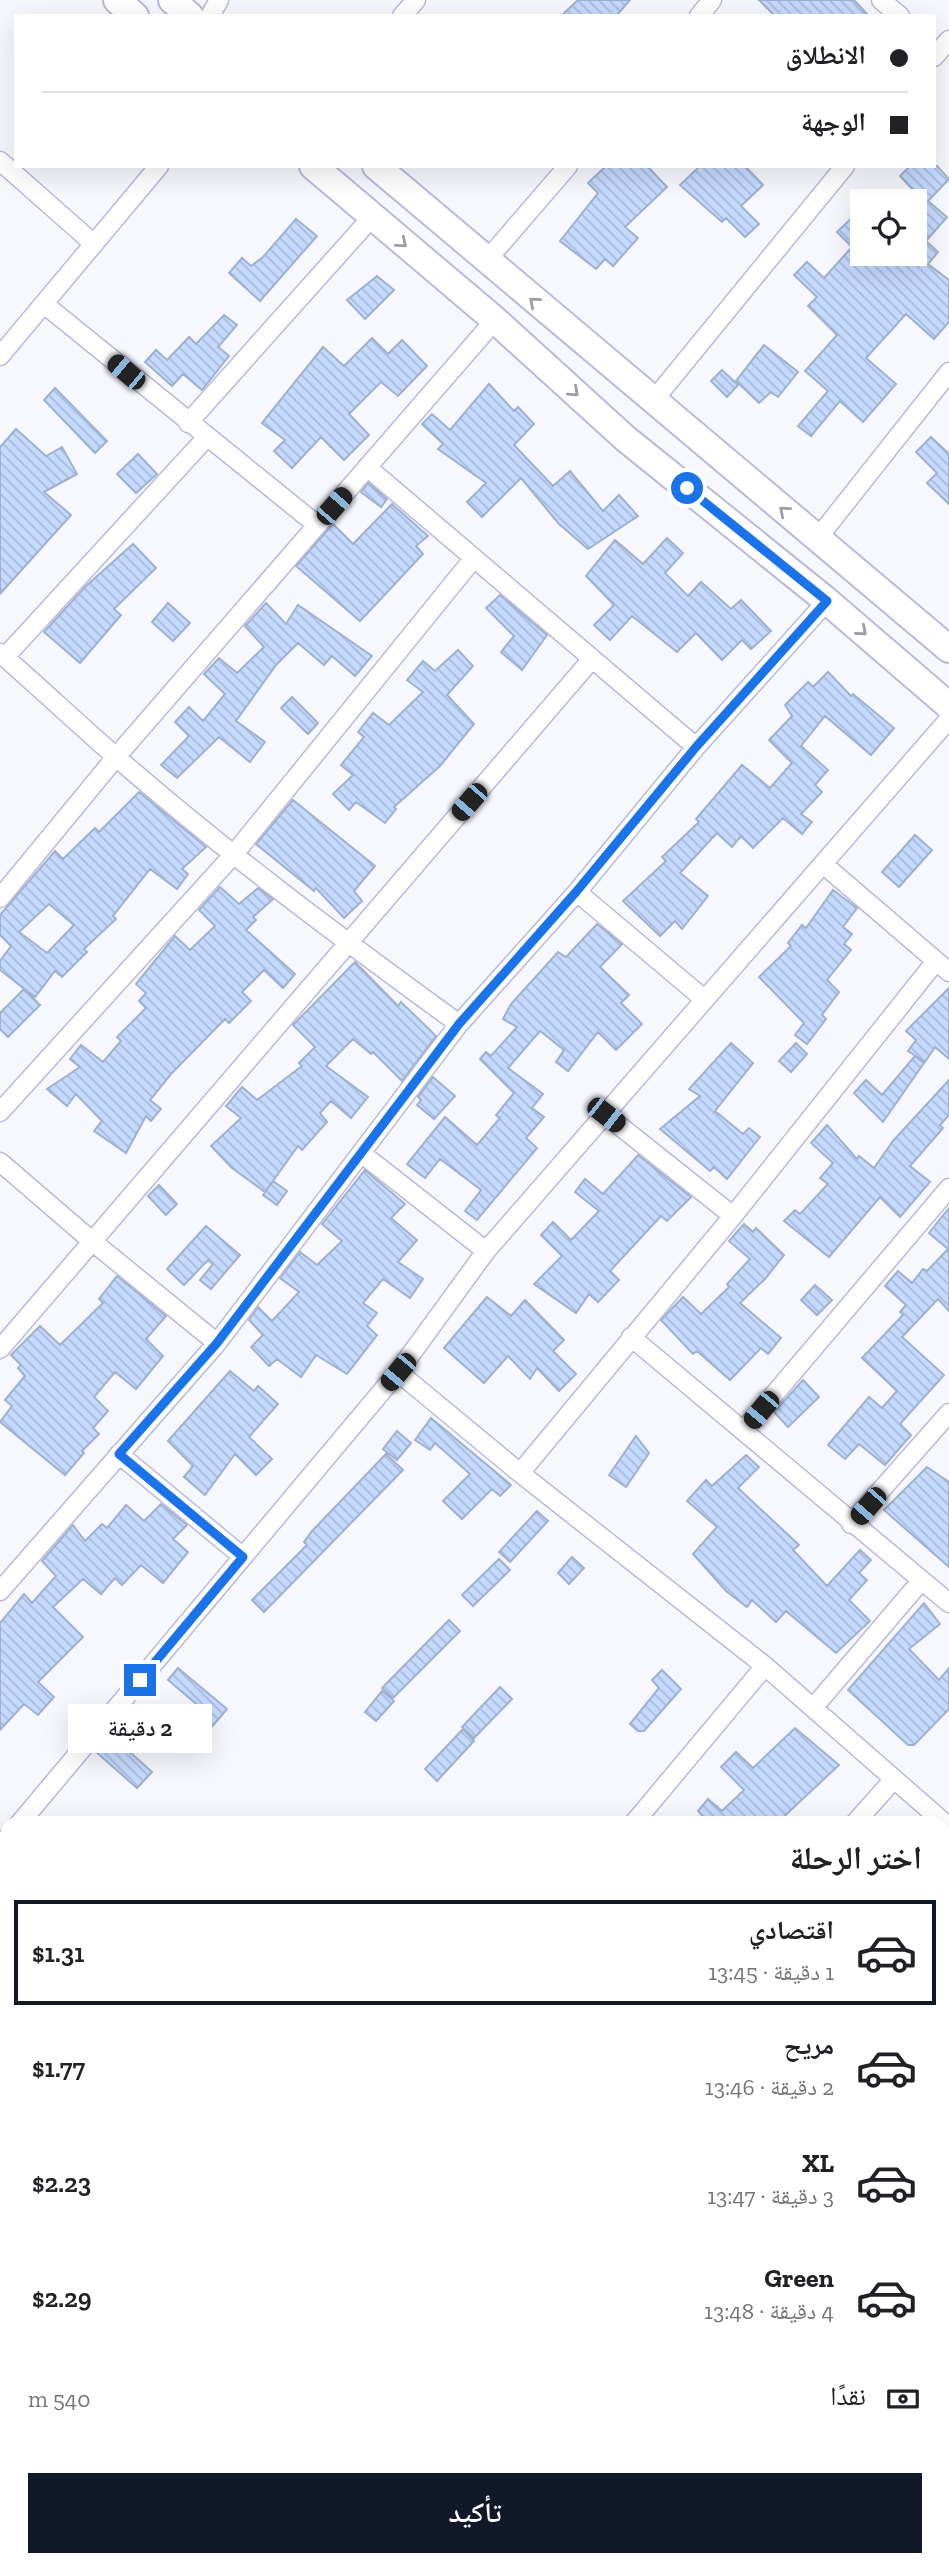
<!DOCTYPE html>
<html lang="ar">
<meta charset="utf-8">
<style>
body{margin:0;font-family:"Zilla Slab","Noto Naskh Arabic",serif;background:#f2f2f2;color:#202124;direction:rtl;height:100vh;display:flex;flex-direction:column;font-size:26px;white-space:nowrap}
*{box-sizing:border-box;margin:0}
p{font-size:23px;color:#757577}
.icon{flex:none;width:38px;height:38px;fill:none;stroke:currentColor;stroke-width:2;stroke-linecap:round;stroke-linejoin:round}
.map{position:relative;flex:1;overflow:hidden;direction:ltr}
.sheet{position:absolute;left:0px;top:1816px;width:950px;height:751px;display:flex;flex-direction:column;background:#fff;border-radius:21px 21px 0 0;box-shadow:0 7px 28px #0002;direction:rtl}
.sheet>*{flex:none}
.hud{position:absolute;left:14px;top:14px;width:922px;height:154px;border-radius:0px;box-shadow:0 7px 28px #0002;direction:rtl;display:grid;align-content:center;height:154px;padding:0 28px;background:#fff}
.tools{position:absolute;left:850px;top:189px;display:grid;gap:14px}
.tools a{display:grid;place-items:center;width:77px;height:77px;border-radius:0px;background:#fff;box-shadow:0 7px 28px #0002;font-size:35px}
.end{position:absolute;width:32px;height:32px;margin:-16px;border:9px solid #1a73e8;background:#fff;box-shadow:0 0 0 4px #fff}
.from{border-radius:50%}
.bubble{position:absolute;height:49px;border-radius:0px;background:#fff;box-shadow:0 7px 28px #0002;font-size:23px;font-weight:600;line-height:49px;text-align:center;direction:rtl}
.car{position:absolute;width:21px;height:42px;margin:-21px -10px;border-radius:9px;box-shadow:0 0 5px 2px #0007;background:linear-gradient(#222 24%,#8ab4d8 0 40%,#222 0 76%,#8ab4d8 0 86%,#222 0)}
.hud b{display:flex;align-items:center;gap:24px;height:66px;font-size:26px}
.hud b+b{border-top:2px solid #e0e0e0}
.hud i{width:18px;height:18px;background:#202124}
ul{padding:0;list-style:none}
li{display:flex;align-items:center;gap:21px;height:105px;margin:0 14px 10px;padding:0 14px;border:4px solid transparent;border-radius:0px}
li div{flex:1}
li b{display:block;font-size:26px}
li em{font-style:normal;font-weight:600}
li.selected{border-color:#111827}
li>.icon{width:63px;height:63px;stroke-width:1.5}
h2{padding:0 28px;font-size:32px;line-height:84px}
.pay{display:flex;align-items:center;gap:18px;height:77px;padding:0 28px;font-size:26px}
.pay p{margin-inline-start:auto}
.action{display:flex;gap:14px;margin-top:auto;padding:14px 28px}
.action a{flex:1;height:80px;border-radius:0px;background:#111827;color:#fff;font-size:28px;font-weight:600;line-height:80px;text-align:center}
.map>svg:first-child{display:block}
</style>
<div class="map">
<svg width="949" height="2567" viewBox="0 0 949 2567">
<defs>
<pattern id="building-back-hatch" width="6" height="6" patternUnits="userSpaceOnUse" patternTransform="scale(1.75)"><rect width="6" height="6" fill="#c5daff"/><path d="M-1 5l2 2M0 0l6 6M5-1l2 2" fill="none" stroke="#a8bada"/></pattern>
</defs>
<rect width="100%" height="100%" fill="#f7f7fe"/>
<!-- building -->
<path fill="url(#building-back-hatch)" stroke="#9fb1cf" stroke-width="2" fill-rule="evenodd" d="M578 0H630L616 16H561Z
M759 0H854L869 16H775Z
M606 166H647L667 187 625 227 638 238 613 266 605 259 596 269 560 241 598 193 588 183Z
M700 166H745L763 185 741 206 759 224 745 237 726 218 722 222 680 185Z
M910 166H937L949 179 928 201 947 217 926 241 938 252 928 264 949 280V322L934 339 906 314 866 358 896 384 863 422 840 401 811 436 798 426 828 391 805 371 837 335 808 306 817 297 794 275 807 262 824 278 852 247 837 232 863 207V254H915V201H901L913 190 900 176Z
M296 219 317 236 260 301 229 273 242 258 251 266 263 257Z
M377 276 394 290 365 319 347 300Z
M224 315 237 325 218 347 229 356 202 390 183 374 172 386 145 362 156 350 167 360 189 337 196 344Z
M372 338 388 354 402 340 427 366 398 396 381 382 349 414 369 435 344 460 321 437 292 468 274 451 285 440 262 423 323 347 344 366Z
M764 345 798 372 778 397 771 392 759 403 736 381Z
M722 370 738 385 727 397 711 381Z
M489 384 514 411 518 407 534 424 514 445 553 486 570 471 603 511 619 495 638 516 588 549 559 524 521 478 482 517 467 502 486 483 438 449 443 444 422 424 432 414 450 430Z
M55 388 107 441 95 453 44 400Z
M16 429 46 456 62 447 77 474 44 492 71 515 0 594V447Z
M931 437 949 454V504L927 483 937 473 916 452Z
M138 454 157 474 136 493 117 474Z
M368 483 387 499 381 507 361 492Z
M392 504 428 536 416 546 423 554 360 621 296 566 333 524 353 544Z
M667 538 683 553 665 573 688 596 701 582 731 609 741 600 771 631 751 649 742 640 722 660 696 633 677 652 632 616 610 640 594 625 614 605 586 576 615 540 643 564Z
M133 544 156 568 114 609 121 615 80 663 44 632 86 586Z
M500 595 547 635 522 670 501 652 514 636 486 608Z
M168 603 190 623 173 641 152 622Z
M266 603 286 624 298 605 372 656 355 676 332 656 324 665 298 643 276 665 236 721 265 742 250 762 219 737 177 778 161 765 189 736 175 722 189 707 203 721 225 694 204 674 219 658 237 673 264 647 245 626Z
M458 650 473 666 447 695 474 724 440 766 394 807 396 809 385 823 356 802 349 810 333 794 353 775 341 765 364 737 358 732 373 713 389 725 423 692 407 680 423 661 435 671Z
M828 672 851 696 853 694 894 728 871 755 825 716 801 746 828 770 815 785 822 792 801 814 812 822 802 834 783 818 753 848 741 836 732 847 717 833 680 873 708 896 682 929 675 921 660 936 623 901 666 861 662 857 699 822 696 819 742 765 770 788 792 763 769 740 792 716 785 705 808 682 813 687Z
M292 697 318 723 308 734 281 708Z
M139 792 206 847 182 869 188 874 177 889 150 869 113 916 116 919 84 949 87 952 62 977 55 971 35 997 0 970V961L11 946 0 935V915L55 851 63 859 95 828 99 832ZM49 904 74 925 47 953 19 932Z
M293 800 375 866 354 891 362 901 344 918 316 888 314 891 256 844Z
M915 835 932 850 899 887 882 872Z
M220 887 239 904 258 888 273 899 253 917 256 920 246 930 295 974 283 988 264 970 242 992 251 1001 229 1023 225 1019 171 1074 150 1100 161 1109 151 1121 146 1116 126 1153 94 1131 102 1121 76 1094 67 1106 47 1089 80 1067 70 1059 81 1045 103 1062 121 1041 117 1037 146 1008 139 1001 146 993 136 984 175 936 190 950 215 926 199 910Z
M833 890 857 908 843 927 852 934 844 944 851 950 827 980 839 992 822 1015 826 1019 807 1044 795 1035 804 1023 759 977 791 946 788 943 802 925 806 928Z
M597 924 622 944 600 967 629 995 621 1003 642 1024 616 1050 598 1032 568 1071 556 1062 564 1050 540 1031 508 1068 543 1094 532 1108 544 1117 526 1138 537 1148 477 1220 465 1211 481 1190 440 1159 425 1178 407 1164 445 1117 477 1145 500 1118 496 1115 514 1093 480 1059 486 1052 491 1056 517 1027 503 1019 511 1004 558 952 566 957Z
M355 962 398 1006 401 1002 436 1036 402 1081 373 1052 371 1054 353 1039 326 1066 368 1097 351 1118 331 1101 320 1113 327 1122 302 1150 298 1146 265 1192 232 1168 211 1146 241 1118 226 1106 242 1087 257 1100 302 1066 299 1063 315 1047 293 1025Z
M949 988V1059L935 1047 925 1062 908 1051 916 1040 906 1031Z
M24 989 40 1005 8 1037 0 1029V1013Z
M731 1043 753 1063 715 1111 743 1134 749 1128 760 1137 727 1179 714 1167 710 1171 660 1129 700 1096 689 1089Z
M796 1043 807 1054 791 1072 779 1061Z
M915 1056 924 1063 883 1122 854 1093 866 1080 882 1095Z
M433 1077 455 1096 434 1119 417 1105 421 1100 418 1097Z
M949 1080V1115L940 1125 943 1128 910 1166 930 1182 900 1217 880 1197 829 1257 784 1221 795 1210 800 1214 828 1184 820 1178 833 1163 811 1143 827 1125 857 1159 859 1156 874 1168 893 1141Z
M638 1155 691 1197 667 1221 661 1216 610 1271 619 1280 598 1302 589 1294 576 1313 534 1284 562 1256 541 1235 553 1222 571 1240 599 1211 575 1192 585 1179 603 1194Z
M365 1170 405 1204 391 1218 417 1240 398 1262 423 1279 410 1298 383 1279 363 1303 377 1313 367 1326 377 1335 347 1374 316 1355 301 1377 277 1359 269 1366 251 1347 263 1335 249 1320 258 1307 272 1321 299 1292 280 1278 300 1252 317 1265 342 1241 322 1224Z
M273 1181 287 1191 277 1205 263 1195Z
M159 1185 177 1204 166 1215 148 1196Z
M949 1208V1311L938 1299 902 1337 944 1375 900 1424 911 1435 885 1465 859 1444 845 1459 828 1445 869 1397 882 1408 897 1391 862 1358 903 1315 900 1312 906 1305 885 1286 898 1271 912 1283 923 1269 927 1271 948 1249 929 1233Z
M744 1224 753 1232 756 1228 784 1255 765 1279 740 1303 781 1338 768 1354 761 1348 730 1380 697 1351 693 1354 661 1320 683 1297 701 1314 729 1287 727 1284 750 1259 729 1241Z
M206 1226 240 1255 211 1289 200 1280 213 1264 208 1260 184 1285 167 1269Z
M117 1276 166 1316 146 1339 163 1356 136 1389 115 1372 94 1397 108 1411 93 1428 99 1434 82 1451 84 1453 65 1475 0 1422 12 1406 5 1400 25 1376 18 1368 21 1365 11 1355 40 1326 60 1345 103 1303 99 1299Z
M815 1285 832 1300 817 1315 801 1300Z
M487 1297 511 1316 525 1300 564 1340 553 1351 576 1374 559 1391 537 1368 530 1379 508 1356 484 1383 444 1348Z
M230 1371 254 1391 258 1386 278 1404 249 1437 272 1459 256 1475 235 1454 205 1495 184 1477 193 1466 168 1441Z
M803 1380 819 1397 788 1427 774 1412Z
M431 1418 511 1485 500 1496 492 1489 462 1519 443 1501 470 1474 435 1443 430 1450 415 1440Z
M397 1431 411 1443 397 1460 383 1449Z
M636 1436 649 1453 626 1487 609 1475Z
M386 1454 403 1470 264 1612 252 1600 307 1545 304 1542 312 1531Z
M746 1455 759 1467 738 1488 799 1545 793 1550 827 1586 860 1550 871 1560 859 1573 867 1580 849 1600 870 1621 836 1653 786 1611 776 1622 752 1600 747 1607 726 1591 693 1554 717 1527 687 1501 706 1480 712 1486Z
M927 1467 949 1482V1567L884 1510Z
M161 1504 187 1525 173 1539 188 1552 163 1583 141 1565 122 1585 115 1578 101 1594 83 1579 53 1607 83 1637 38 1682 54 1697 38 1715 24 1704 0 1730V1623L24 1594 32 1603 56 1576 42 1561 73 1525 85 1541 102 1524 107 1528 126 1505 144 1521Z
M537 1511 548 1521 510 1562 499 1552Z
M572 1557 584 1568 569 1584 558 1573Z
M499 1559 510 1570 473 1606 462 1595Z
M924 1603 940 1624 909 1649 939 1680 949 1668V1709L914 1745H908L848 1690Z
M449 1620 460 1631 393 1698 382 1688Z
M178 1668 227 1709 209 1730 194 1717 201 1708 168 1680Z
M662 1670 681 1689 644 1731H638L630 1724 659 1688 652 1680Z
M500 1687 512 1699 474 1738 462 1727Z
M382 1691 394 1701 376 1721 365 1712Z
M795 1728 839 1765 776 1824H710L698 1811 708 1799 722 1811 744 1790 721 1767 736 1752 753 1768Z
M463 1729 474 1741 437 1781 425 1769Z
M111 1735 152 1772 137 1788 96 1752Z"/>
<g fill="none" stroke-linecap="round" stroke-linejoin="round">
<defs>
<path id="street" d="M881 0 900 16
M210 16 219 0
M402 16 416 0
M699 16 712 0
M934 57 949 40
M0 161 94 244
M487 260 568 166
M44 304 317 525
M0 356 159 166
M653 401 845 166
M188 423 372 217
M367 467 696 747
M817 539 949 372
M0 653C39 687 76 722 115 756 225 852 342 939 459 1024
M5 657 206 438
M823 864 949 972
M577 892 704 999
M0 898 116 757 495 320
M0 1112 234 854 473 559
M606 1115 733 1216
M361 1153 486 1251
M0 1162 93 1242 217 1343
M631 1337 949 1603
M0 1349 591 660
M398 1372 520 1473 765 1666 949 1827
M744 1430 949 1188
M119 1454 243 1557
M520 1473 733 1216 936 961
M851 1524 949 1413
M0 1591 217 1343 459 1024 577 892 696 747 827 601
M813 1708 921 1581
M19 1824 398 1372 486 1251 949 719
M633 1824 765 1666
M854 1824 894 1779
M0 1846 7 1838
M0 1875 7 1881
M943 1950 949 1943
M0 2106 7 2111
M943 2204 949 2197
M0 2235 7 2227
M943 2444 949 2437
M0 2458 7 2450
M943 2465 949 2470
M315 2560 323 2567
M824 2560 832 2567
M209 2567 215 2560
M421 2567 427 2560
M636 2567 642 2560"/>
<path id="secondary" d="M117 0 135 16
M172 0 190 16
M313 166 495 320 626 439 827 601 949 706
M376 166 949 649"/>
</defs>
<!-- street casing -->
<use href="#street" stroke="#bbb9db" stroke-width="21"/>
<!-- secondary casing -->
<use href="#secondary" stroke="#bbb9db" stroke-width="30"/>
<!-- street -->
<use href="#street" stroke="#fff" stroke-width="18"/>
<!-- secondary -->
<use href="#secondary" stroke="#fff" stroke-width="26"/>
</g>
<!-- one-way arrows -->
<defs><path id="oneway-chevron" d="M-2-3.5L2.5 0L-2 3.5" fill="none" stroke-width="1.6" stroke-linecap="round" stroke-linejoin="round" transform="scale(1.75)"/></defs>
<g stroke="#9e9da2">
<use href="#oneway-chevron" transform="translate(402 243) rotate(40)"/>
<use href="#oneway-chevron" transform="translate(534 302) rotate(-139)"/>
<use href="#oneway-chevron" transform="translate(574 392) rotate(42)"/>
<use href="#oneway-chevron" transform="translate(784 511) rotate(-140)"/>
<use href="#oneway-chevron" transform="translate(862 631) rotate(41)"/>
</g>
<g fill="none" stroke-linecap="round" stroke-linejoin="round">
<!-- route -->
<path stroke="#1a73e8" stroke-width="9" d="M140 1680 243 1557 119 1454 217 1343 459 1024 576 892 696 747 827 601 687 488"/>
</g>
</svg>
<div class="tools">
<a><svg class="icon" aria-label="locate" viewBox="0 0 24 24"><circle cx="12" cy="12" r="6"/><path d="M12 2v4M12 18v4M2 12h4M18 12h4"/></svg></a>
</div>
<i class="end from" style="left:687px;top:488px"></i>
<i class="end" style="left:140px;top:1680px"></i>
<div class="bubble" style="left:68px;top:1704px;width:144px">2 دقيقة</div>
<i class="car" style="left:126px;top:372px;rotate:310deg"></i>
<i class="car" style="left:334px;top:506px;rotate:41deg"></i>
<i class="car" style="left:469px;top:802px;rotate:221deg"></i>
<i class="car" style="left:606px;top:1115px;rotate:128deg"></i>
<i class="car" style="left:398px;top:1372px;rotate:220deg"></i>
<i class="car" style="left:761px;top:1410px;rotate:220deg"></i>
<i class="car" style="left:868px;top:1506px;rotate:221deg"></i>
<div class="hud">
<b><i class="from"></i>الانطلاق</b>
<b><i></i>الوجهة</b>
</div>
<section class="sheet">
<h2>اختر الرحلة</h2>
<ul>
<li class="selected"><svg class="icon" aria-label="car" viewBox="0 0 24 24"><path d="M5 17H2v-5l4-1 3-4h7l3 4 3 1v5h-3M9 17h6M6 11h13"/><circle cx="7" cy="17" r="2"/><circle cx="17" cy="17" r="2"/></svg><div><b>اقتصادي</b><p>1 دقيقة · 13:45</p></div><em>$1.31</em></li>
<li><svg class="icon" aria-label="car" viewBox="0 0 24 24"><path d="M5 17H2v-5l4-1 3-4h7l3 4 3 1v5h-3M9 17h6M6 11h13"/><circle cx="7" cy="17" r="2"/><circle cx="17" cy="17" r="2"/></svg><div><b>مريح</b><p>2 دقيقة · 13:46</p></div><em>$1.77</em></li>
<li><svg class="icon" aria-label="car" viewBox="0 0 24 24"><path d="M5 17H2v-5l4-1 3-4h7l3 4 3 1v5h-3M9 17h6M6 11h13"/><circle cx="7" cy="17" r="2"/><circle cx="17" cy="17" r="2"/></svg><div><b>XL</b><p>3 دقيقة · 13:47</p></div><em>$2.23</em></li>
<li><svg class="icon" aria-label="car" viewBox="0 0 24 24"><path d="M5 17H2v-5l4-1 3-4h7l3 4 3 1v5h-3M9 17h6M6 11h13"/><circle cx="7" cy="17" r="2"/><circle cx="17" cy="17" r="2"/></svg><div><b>Green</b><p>4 دقيقة · 13:48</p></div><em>$2.29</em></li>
</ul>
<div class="pay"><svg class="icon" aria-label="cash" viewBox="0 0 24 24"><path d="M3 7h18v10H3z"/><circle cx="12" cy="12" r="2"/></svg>نقدًا<p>540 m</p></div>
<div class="action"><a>تأكيد</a></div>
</section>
</div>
